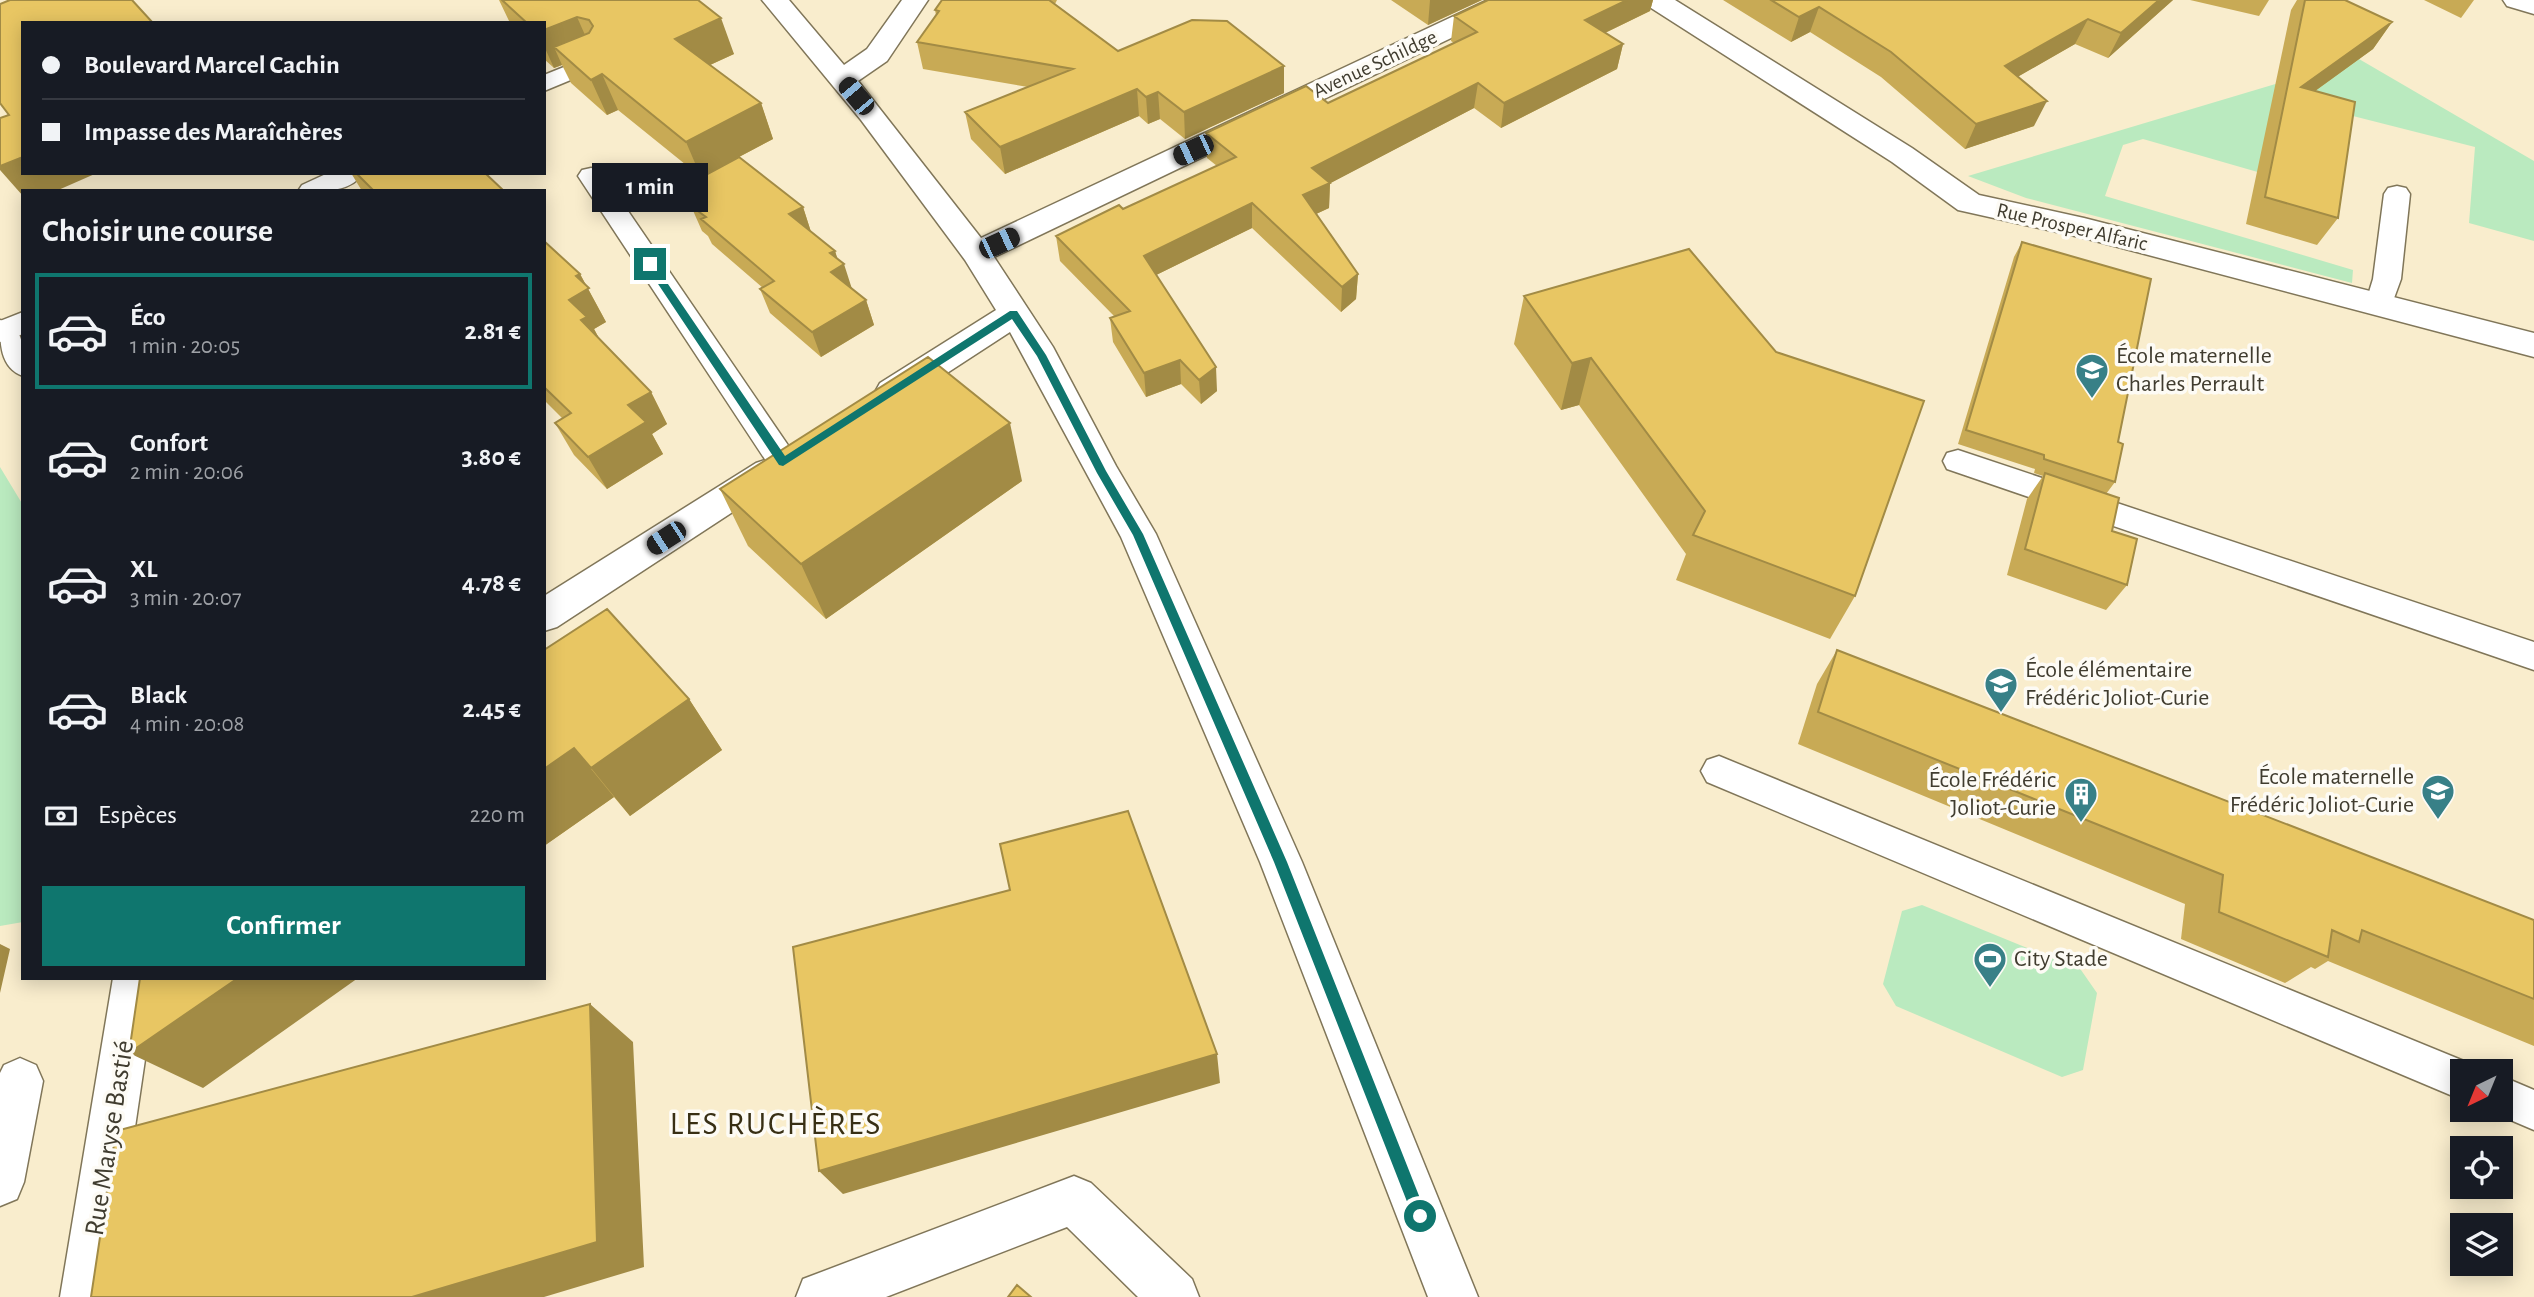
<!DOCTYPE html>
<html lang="fr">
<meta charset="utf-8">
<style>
body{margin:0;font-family:"Alegreya Sans",sans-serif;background:#242831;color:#f1f3f6;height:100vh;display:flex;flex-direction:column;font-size:26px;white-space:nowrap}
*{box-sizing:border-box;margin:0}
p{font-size:23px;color:#9ea1a6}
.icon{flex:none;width:38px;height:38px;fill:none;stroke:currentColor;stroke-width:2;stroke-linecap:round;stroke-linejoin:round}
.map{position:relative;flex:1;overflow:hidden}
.side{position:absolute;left:21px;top:189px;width:525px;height:791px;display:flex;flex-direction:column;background:#171b24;border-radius:0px;box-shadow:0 4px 18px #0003}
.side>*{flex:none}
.hud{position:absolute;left:21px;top:21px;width:525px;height:154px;border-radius:0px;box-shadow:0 4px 18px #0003;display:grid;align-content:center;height:154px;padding:0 21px;background:#171b24}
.needle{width:46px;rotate:223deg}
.tools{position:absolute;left:2450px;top:1059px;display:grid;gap:14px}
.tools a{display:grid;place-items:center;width:63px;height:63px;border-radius:0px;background:#171b24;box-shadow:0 4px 18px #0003;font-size:35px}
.end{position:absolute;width:32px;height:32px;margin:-16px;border:9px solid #0f766e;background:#fff;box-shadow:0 0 0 4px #fff}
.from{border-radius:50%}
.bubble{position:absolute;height:49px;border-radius:0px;background:#171b24;box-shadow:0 4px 18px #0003;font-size:23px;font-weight:700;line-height:49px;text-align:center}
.car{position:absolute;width:21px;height:42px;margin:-21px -10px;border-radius:9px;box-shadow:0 0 5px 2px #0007;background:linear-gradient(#222 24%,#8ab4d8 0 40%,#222 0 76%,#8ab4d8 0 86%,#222 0)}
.hud b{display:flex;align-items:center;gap:24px;height:66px;font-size:26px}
.hud b+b{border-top:2px solid #363941}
.hud i{width:18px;height:18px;background:#f1f3f6}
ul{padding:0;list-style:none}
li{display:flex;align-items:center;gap:21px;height:116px;margin:0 14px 10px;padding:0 7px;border:4px solid transparent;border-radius:0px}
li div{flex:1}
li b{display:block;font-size:26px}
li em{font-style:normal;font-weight:700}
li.selected{border-color:#0f766e}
li>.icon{width:63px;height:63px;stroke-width:1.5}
h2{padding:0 21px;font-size:32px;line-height:84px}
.pay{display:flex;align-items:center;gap:18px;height:77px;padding:0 21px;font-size:26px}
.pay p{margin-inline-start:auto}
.cta{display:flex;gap:14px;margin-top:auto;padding:14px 21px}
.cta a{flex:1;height:80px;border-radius:0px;background:#0f766e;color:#fff;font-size:28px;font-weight:700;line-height:80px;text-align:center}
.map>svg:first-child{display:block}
</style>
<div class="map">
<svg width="2534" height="1297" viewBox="0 0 2534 1297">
<rect width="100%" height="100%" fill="#f9edcd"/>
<!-- green -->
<path fill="#baeabf" d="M2359 59 2534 161V241L2469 223 2475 147 2274 96 2324 191 2143 139 2123 145 2105 196 2353 270 2352 283 2026 198 1968 176Z
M0 467 23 505V922L0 926Z
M1922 905 2081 970 2097 993 2083 1070 2062 1077 1896 1006 1883 984 1902 911Z"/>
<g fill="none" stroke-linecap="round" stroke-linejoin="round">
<defs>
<path id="service" d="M594 55 602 57 606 62 602 67 544 91V75Z
M591 168 600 170 794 454 798 462 794 470 783 473 772 470 578 176 582 170Z
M328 173H363C350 194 319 191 298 191L302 185Z
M2397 186 2406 188 2410 194 2401 279 2389 312 2379 315 2369 312 2365 305 2373 279 2384 194 2388 188Z
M23 312V334L0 342V321Z
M1958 450 2534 642V670L1947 469 1943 461 1947 453Z
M1719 756 2476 1066 2478 1071H2462V1100L2448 1094 1707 782 1701 771 1707 760Z
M2501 1076 2534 1090V1130L2487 1110H2501Z"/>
<path id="pedestrian" d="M20 1058 36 1065 43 1081 24 1182 17 1199 0 1206V1073L4 1065Z
M1074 1176 1091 1183 1192 1279 1199 1297H1138L1067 1227 886 1297H796L803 1279Z"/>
<path id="minor" d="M762 0H789L844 65 867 49 902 0H928L887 61 858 81 981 238 1488 0H1522L1518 6 994 257 1053 347 1116 466 1156 534 1302 862 1478 1297H1428L1260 862 1121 537 1010 332 904 401 892 404 880 401 875 392 880 383 996 310 965 260 861 120Z
M1644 0H1675L1912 148 1979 195 2084 218 2534 333V357L2084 238 1958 210 1892 162 1648 6Z
M2503 0H2534V14L2507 6Z
M0 320C27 327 23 352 23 376 0 368 0 343 0 320Z
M768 459 780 463 786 472 780 481 557 627 544 631V596L756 463Z
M113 978H157L110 1297H60Z"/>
</defs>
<!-- service casing -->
<use href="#service" stroke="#807659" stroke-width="3"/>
<!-- pedestrian casing -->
<use href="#pedestrian" stroke="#807659" stroke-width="3"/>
<!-- minor casing -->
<use href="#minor" stroke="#807659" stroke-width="3"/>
<!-- service -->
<use href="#service" fill="#fff" fill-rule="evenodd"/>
<!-- pedestrian -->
<use href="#pedestrian" fill="#fff" fill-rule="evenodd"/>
<!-- minor -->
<use href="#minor" fill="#fff" fill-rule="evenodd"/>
</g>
<!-- wall -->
<path fill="#c8aa55" d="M499 0H698L734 54 710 65 761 103 773 139 739 157 803 207 811 232 835 251 837 259 852 289 866 300 874 325 821 357 770 313 760 289 763 288 712 244 708 236 702 231 691 206 695 204 687 185 701 177 618 110 607 115 571 83 562 65 554 68 544 59V23H510Z
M942 0H1057L1055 4 1118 51 1284 66V93L1185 139 1160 119 1148 124 1139 116 1005 174 971 139 965 112 1028 87 923 69 917 42 936 15 935 10Z
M1391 0H1482L1428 25Z
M1488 0H1653L1650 11 1605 33 1623 44 1617 69 1501 128 1474 108 1330 183 1329 208 1316 214 1358 274 1356 299 1341 312 1252 228 1156 275 1217 391 1201 404 1181 384 1146 397 1113 342 1110 318 1114 316 1060 261 1056 236 1123 209 1217 166 1207 158 1206 133 1328 103 1454 43 1451 41 1454 16Z
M1723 0H2173L2108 58 2075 44 2017 77 2034 126 1965 149 1881 77 1810 32 1791 42Z
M2190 0H2269L2259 16Z
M2297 0H2345L2392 22 2373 49 2315 91 2338 218 2317 245 2246 224 2291 10Z
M2424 0H2474L2461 18Z
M351 173H485L504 191H362Z
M544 241 580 274 606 322 594 329 600 340 651 392 667 424 652 434 663 454 607 489 574 455 555 423 562 418 544 400Z
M2022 242 2118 442 2115 482 2106 494 2112 531 2127 585 2106 610 2007 575 2027 499 2043 476 2034 473 2035 469 1958 444 2014 257Z
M1524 296 1855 596 1830 639 1676 580 1686 554 1579 405 1561 410 1514 344Z
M1022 481 826 619 748 546 720 489Z
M544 650 689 699 722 750 630 816 614 797 544 846Z
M1837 650 2534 920V1046L2328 961 2315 969 2311 967 2285 983 2181 939 2185 904 1798 744 1817 684Z"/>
<!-- shaded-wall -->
<path fill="#a28b45" d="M1430 0H1482L1428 25Z
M1627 0H1653L1650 11 1580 45 1585 20Z
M2159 0H2173L2108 58 2121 33Z
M1819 7 1810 32 1791 42 1799 17Z
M577 17 593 53 554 47 562 65 554 68 544 46V30Z
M721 18 734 54 688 75 675 39Z
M2088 19 2075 44 1993 91 2005 66Z
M2392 22 2373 49 2282 115 2301 87Z
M1623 44 1617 69 1501 128 1504 103Z
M1284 66V93L1185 139 1184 112Z
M602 74 618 110 607 115 591 80Z
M1478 83 1474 108 1327 185 1330 183 1329 208 1303 220V195L1312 168Z
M1137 89 1139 116 1005 174 1000 147Z
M1158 92 1160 119 1148 124 1146 97Z
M2047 101 2034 126 1965 149 1976 124Z
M761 103 773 139 701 177 686 142Z
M23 157V173H97L56 191H23V196L0 170V166Z
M1252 203V228L1146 280 1144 256Z
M803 207 811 232 789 214Z
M835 251 840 266 844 264 852 289 831 272 830 253Z
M580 274 606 322 594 329 605 350 598 353 569 300 576 276Z
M1358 274 1356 299 1341 312 1342 287Z
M866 300 874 325 821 357 812 332Z
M1591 358 1579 405 1561 410 1572 363Z
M1180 360 1181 384 1146 397 1144 373Z
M1216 367 1217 391 1201 404 1199 380Z
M651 392 667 424 652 434 663 454 607 489 588 457 628 405Z
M1010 423 1022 481 826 619 801 564Z
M689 699 722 750 630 816 591 768Z
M574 748 614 797 544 846V769Z
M0 944 10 949 0 993Z
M238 978H358L203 1088 129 1053Z
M590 1004 633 1042 644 1267 544 1297H412Z
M1217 1054 1220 1083 843 1194 819 1171Z"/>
<!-- building -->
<path fill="#e8c663" stroke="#a28b45" stroke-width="2" d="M10 0H132L153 23H23V157L0 166V118L9 115 0 103V4Z
M502 0H698L721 18 675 39 761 103 686 142 602 74 591 80 554 47 589 33 593 26 589 20 577 17 544 30V23H527Z
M942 0H1049L1118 51 1192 20 1227 21 1284 66 1184 112 1158 92 1146 97 1137 89 1000 147 965 112 1073 69 917 42 939 11 935 10Z
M1488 0H1627L1585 20 1623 44 1504 103 1478 83 1312 168 1330 183 1303 195 1358 274 1342 287 1252 203 1144 256 1216 367 1199 380 1180 360 1144 373 1110 318 1130 311 1056 236 1119 205 1123 209 1236 157 1206 133 1306 86 1328 103 1477 32 1454 16Z
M1771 0H2159L2121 33 2088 19 2005 66 2047 101 1976 124 1891 52 1819 7 1799 17Z
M2305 0H2345L2392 22 2301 87 2355 102 2338 218 2265 197Z
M739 157 803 207 789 214 835 251 830 253 844 264 831 272 866 300 812 332 760 289 774 281 701 219 706 217 691 206 704 200 687 185Z
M356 173H485L504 191H374Z
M544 241 580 274 576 276 589 288 569 300 587 317 581 320 651 392 628 405 646 422 588 457 555 423 571 413 544 387Z
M2022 242 2151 279 2118 442 2123 444 2115 482 2044 459V455L1966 430Z
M1689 249 1776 352 1924 401 1855 596 1693 535 1705 511 1591 358 1572 363 1524 296Z
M928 357 1010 423 801 564 720 489Z
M2045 473 2119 498 2112 531 2137 539 2127 585 2025 549Z
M607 609 689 699 591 768 574 748 544 769V650Z
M1837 650 2534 920V999L2362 930 2359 942 2332 930 2328 957 2219 912 2223 875 1818 712Z
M1128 811 1217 1054 819 1171 793 947 1010 890 1000 844Z
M140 978H238L129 1053Z
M590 1004 597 1242 412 1297H91L116 1131Z
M1017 1285 1031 1297H1008Z"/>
<!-- route -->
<path fill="#0f766e" d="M646 262H653L785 456 1010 311H1017L1046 355 1106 471 1143 534 1287 862 1427 1216 1425 1222 1420 1224 1415 1222 1274 862 1133 535 1097 473 1037 356 1012 319 783 466 779 465 646 266Z"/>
<!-- icons -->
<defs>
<symbol id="school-pin" viewBox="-11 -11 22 30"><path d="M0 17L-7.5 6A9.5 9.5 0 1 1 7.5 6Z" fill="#388087" stroke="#fdfbf5"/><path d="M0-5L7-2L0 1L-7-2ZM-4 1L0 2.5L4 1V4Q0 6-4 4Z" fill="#fff"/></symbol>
<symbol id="building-pin" viewBox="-11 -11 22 30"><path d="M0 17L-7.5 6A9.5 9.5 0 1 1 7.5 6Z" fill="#388087" stroke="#fdfbf5"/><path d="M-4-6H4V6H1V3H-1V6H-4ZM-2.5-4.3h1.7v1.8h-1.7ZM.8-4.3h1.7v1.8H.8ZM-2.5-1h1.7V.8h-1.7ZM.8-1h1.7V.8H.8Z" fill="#fff"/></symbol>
<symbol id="stadium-pin" viewBox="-11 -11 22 30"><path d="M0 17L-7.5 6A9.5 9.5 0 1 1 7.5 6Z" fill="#388087" stroke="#fdfbf5"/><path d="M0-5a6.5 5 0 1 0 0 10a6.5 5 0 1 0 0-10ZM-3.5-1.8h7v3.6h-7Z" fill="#fff"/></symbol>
</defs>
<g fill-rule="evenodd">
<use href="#school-pin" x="2073" y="351" width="38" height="52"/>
<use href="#school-pin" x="1982" y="665" width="38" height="52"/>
<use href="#school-pin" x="2419" y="772" width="38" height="52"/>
<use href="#building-pin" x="2062" y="775" width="38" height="52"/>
<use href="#stadium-pin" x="1971" y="940" width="38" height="52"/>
</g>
<g text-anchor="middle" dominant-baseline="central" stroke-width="7" stroke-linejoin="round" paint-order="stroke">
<!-- far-street labels -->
<g font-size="21" fill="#403c2f" stroke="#fdfbf5">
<text transform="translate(1375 64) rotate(-25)">Avenue Schildge</text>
<text transform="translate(2072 227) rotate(13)">Rue Prosper Alfaric</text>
</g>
<!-- poi labels -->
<g font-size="24" fill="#403c2f" stroke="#fdfbf5" text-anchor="start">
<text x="2116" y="356">École maternelle<tspan x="2116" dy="28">Charles Perrault</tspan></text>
<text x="2025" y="670">École élémentaire<tspan x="2025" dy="28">Frédéric Joliot-Curie</tspan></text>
<text x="2414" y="777" text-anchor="end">École maternelle<tspan x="2414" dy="28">Frédéric Joliot-Curie</tspan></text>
<text x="2056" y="780" text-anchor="end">École Frédéric<tspan x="2056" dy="28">Joliot-Curie</tspan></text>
<text x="2014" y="959">City Stade</text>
</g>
<!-- near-street labels -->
<g font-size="28" fill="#403c2f" stroke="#fdfbf5">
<text transform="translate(110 1138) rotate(-81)">Rue Maryse Bastié</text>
</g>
<!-- near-neighbourhood labels -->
<g font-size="32" letter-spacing="2" fill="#382f14" stroke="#fdfbf5">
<text x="776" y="1124">LES RUCHÈRES</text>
</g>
</g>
</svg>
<div class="tools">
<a><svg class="needle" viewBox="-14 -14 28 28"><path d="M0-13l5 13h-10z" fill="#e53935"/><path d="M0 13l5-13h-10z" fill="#9ea1a6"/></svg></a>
<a><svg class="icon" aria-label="locate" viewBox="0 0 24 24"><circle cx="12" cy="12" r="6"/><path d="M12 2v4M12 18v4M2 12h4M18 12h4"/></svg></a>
<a><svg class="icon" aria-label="layers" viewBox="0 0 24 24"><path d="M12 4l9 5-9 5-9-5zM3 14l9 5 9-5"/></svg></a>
</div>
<i class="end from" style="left:1420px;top:1216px"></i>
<i class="end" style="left:650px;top:264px"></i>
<div class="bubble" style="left:592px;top:163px;width:116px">1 min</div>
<i class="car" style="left:856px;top:96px;rotate:320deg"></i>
<i class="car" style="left:1193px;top:150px;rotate:245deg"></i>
<i class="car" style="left:999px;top:243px;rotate:65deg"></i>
<i class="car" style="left:666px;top:538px;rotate:237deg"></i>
<div class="hud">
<b><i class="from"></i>Boulevard Marcel Cachin</b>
<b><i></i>Impasse des Maraîchères</b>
</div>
<section class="side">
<h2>Choisir une course</h2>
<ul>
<li class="selected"><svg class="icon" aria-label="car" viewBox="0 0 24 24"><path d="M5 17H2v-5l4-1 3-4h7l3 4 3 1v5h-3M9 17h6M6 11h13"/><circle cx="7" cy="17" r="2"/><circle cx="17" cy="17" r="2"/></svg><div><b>Éco</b><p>1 min · 20:05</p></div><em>2.81 €</em></li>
<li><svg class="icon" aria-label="car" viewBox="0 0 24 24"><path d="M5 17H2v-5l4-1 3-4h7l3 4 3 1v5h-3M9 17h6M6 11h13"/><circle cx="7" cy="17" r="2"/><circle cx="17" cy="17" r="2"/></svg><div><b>Confort</b><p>2 min · 20:06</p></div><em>3.80 €</em></li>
<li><svg class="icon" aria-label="car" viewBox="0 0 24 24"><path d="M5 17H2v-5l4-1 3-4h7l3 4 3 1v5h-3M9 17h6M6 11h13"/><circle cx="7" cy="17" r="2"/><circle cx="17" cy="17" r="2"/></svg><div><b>XL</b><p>3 min · 20:07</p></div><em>4.78 €</em></li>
<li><svg class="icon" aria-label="car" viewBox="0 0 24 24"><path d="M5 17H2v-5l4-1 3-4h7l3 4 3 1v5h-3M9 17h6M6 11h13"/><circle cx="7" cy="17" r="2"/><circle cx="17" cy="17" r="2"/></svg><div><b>Black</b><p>4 min · 20:08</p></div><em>2.45 €</em></li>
</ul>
<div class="pay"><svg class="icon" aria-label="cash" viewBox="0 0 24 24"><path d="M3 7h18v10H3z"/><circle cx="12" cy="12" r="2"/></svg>Espèces<p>220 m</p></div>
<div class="cta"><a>Confirmer</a></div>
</section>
</div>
